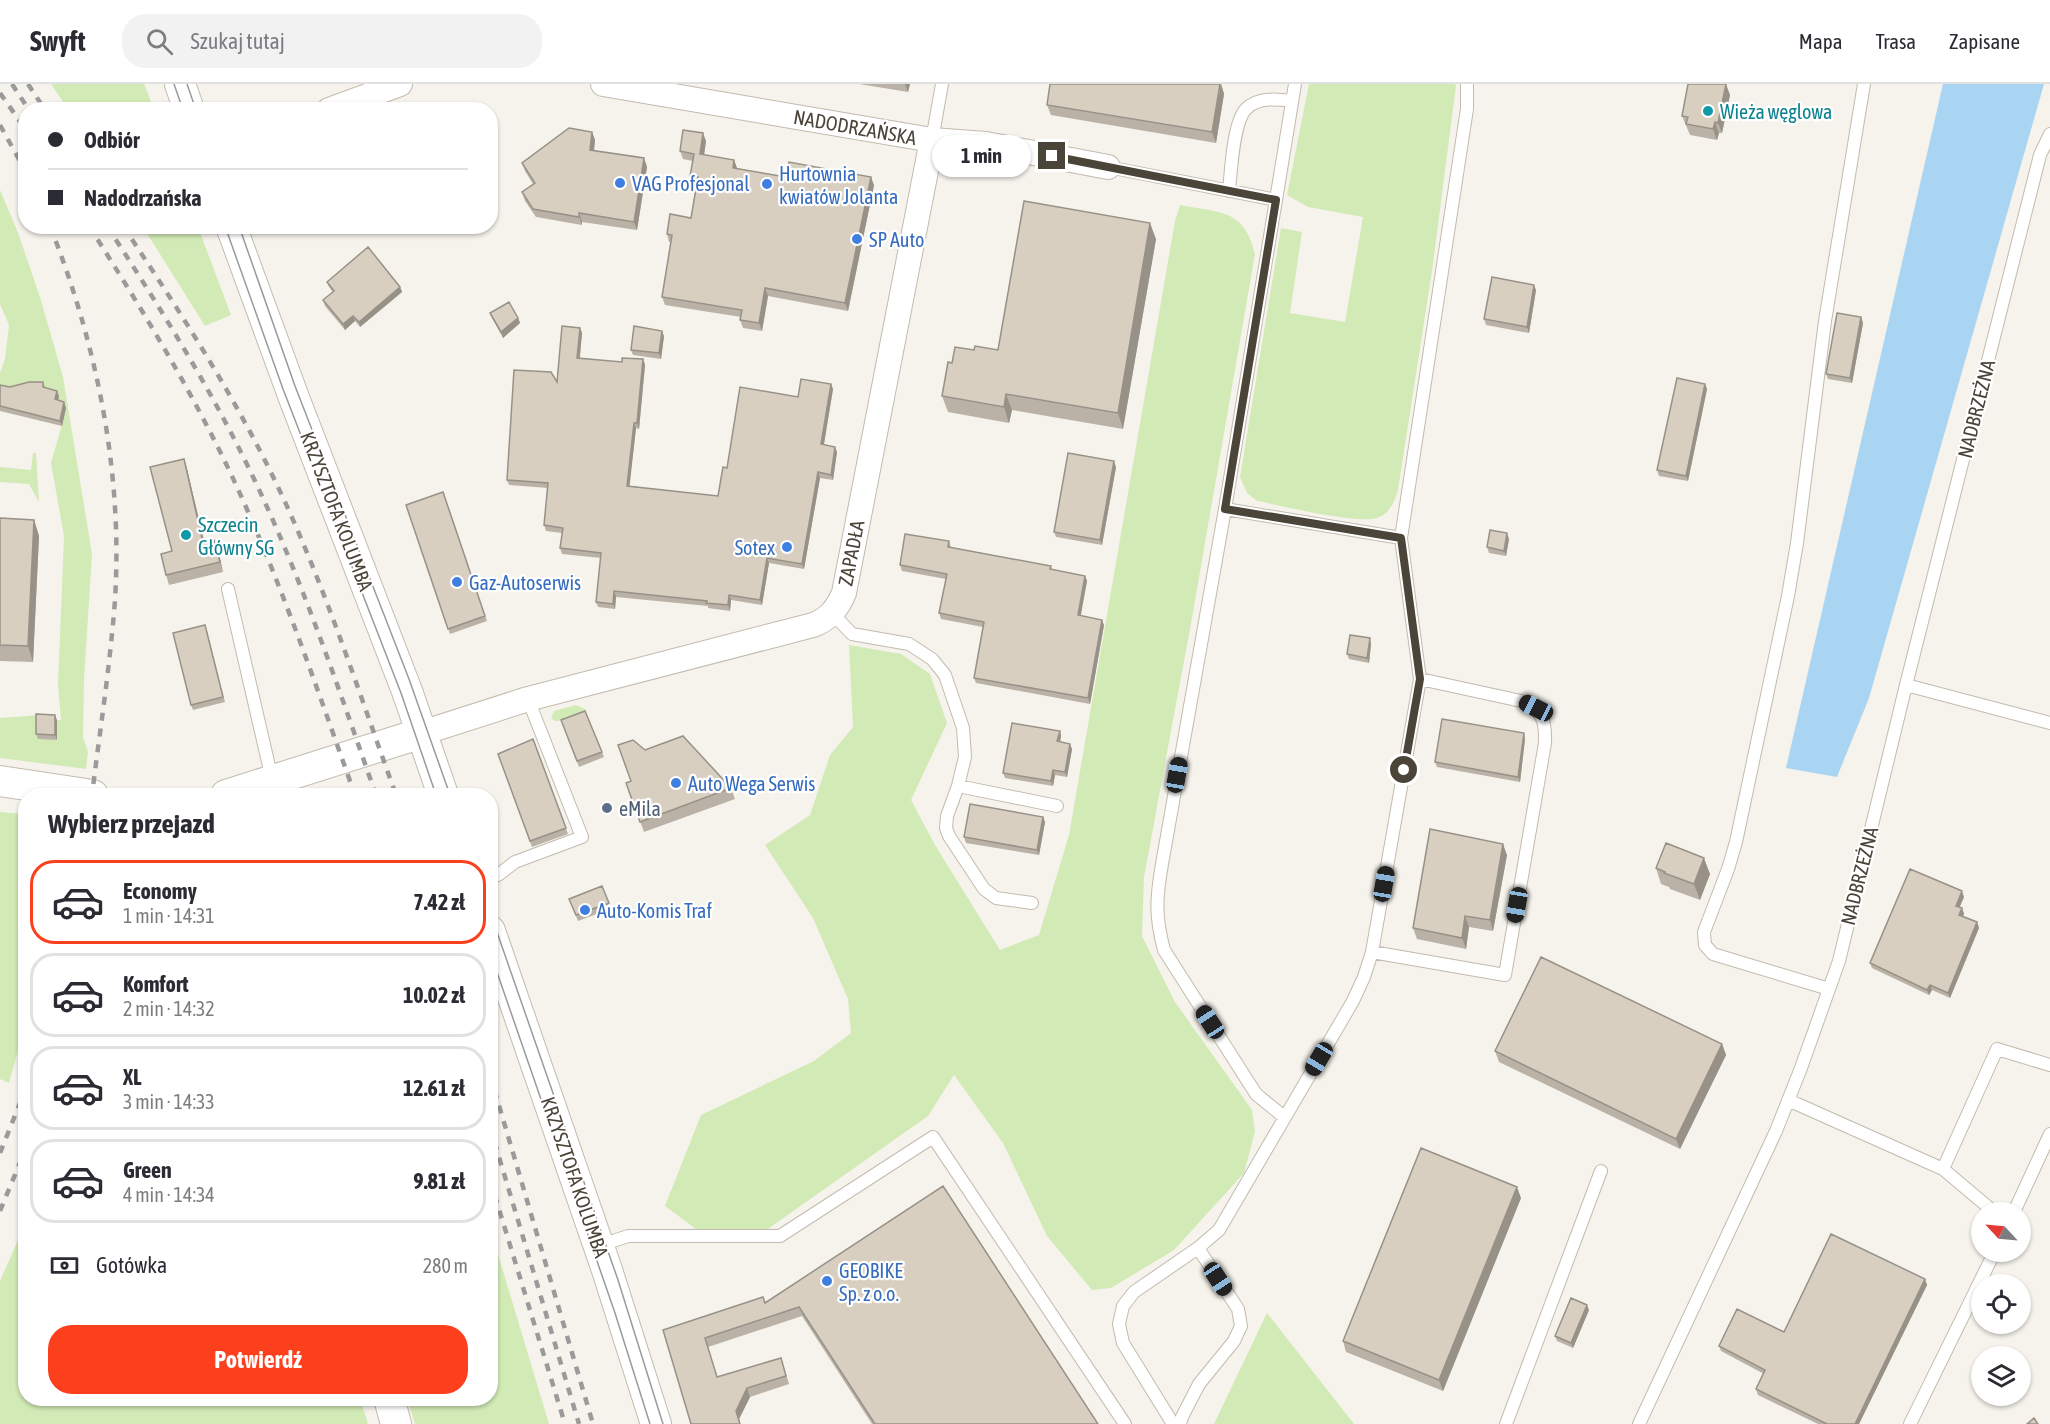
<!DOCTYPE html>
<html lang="pl">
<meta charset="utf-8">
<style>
body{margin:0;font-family:"Asap Condensed",sans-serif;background:#f2f2f3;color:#2b2b33;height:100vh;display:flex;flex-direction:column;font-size:22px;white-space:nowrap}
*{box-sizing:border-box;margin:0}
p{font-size:20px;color:#7c7c81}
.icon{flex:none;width:33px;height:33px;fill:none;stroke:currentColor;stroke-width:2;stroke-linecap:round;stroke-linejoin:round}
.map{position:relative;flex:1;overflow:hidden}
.side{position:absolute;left:18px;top:704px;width:480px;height:618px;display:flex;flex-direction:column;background:#fff;border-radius:24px;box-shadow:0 2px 4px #0004}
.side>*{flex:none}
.banner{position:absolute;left:18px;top:18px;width:480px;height:132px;border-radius:24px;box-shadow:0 2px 4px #0004;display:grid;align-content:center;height:132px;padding:0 30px;background:#fff}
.needle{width:39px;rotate:296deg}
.controls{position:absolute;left:1971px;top:1118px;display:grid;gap:12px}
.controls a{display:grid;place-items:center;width:60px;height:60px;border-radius:50%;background:#fff;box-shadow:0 2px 4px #0004;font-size:30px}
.end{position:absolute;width:27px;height:27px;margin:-14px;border:8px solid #4b4439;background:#fff;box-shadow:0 0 0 3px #fff}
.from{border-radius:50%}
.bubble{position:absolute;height:42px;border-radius:21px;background:#fff;box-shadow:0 2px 4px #0004;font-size:20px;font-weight:700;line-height:42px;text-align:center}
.car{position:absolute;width:18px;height:36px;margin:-18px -9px;border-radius:8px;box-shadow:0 0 4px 2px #0007;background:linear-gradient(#222 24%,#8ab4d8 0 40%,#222 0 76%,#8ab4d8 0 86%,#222 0)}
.banner b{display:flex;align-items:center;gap:21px;height:57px;font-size:22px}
.banner b+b{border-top:2px solid #e1e1e2}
.banner i{width:15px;height:15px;background:#2b2b33}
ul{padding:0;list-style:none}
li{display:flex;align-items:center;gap:18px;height:84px;margin:0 12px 9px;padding:0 18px;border:3px solid #e1e1e2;border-radius:24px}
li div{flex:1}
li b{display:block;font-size:22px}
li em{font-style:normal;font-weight:700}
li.on{border-color:#fc3f1d}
li>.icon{width:54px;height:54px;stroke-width:1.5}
h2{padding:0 30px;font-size:27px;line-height:72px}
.pay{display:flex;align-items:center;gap:15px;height:66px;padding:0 30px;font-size:22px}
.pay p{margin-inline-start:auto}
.primary-button{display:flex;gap:12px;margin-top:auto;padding:12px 30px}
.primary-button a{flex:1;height:69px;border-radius:24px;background:#fc3f1d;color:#fff;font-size:24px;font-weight:700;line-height:69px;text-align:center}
header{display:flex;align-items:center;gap:36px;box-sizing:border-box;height:84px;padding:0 30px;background:#fff;border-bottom:2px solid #e1e1e2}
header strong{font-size:28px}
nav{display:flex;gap:33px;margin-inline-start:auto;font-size:21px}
.search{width:420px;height:54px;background:#f2f2f3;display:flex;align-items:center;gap:15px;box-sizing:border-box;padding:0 21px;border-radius:24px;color:#7c7c81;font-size:22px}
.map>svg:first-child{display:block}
</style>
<header>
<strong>Swyft</strong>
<div class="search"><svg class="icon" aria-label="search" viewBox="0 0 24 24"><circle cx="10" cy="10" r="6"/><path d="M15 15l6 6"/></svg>Szukaj tutaj</div>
<nav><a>Mapa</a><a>Trasa</a><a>Zapisane</a></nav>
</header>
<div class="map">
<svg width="2050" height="1340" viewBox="0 0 2050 1340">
<rect width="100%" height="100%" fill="#f6f3ec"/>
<!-- green -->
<path fill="#d2eab5" d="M51 0H144L154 25H68Z
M1309 0H1455L1456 2 1432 187 1398 406C1394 418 1390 430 1377 434 1354 440 1284 422 1257 417L1247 409 1240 393 1281 144 1302 148 1290 229 1345 238 1363 133 1308 123 1287 111Z
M0 106 17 146 40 213 63 293 92 470 84 595 83 653 88 668 86 685 0 674V634L41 631 57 656V636H61L58 601 64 452 51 379 65 330 0 306V289L5 275 9 241 0 220Z
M1180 121C1219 129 1244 124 1255 170L1192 534 1144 793 1142 852 1175 918 1252 1026 1255 1047 1244 1089 1174 1166 1111 1204 1092 1206 1047 1152 1003 1059 954 991 928 1032 765 1147 700 1148 665 1122 701 1031 814 977 851 949 848 915 813 834 765 761 810 731 830 671 853 643 849 561 901 570 930 590 947 639 911 716 935 761 1000 866 1039 851 1069 751 1175 137Z
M143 143H198L231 231 205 242Z
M33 369H36L39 418 29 400 0 398V383L31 386Z
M576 621 585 625 586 627 571 636 555 637 551 634 554 627Z
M0 728 26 730 25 942 9 999 0 995Z
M25 1140 26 1314H360L368 1340H0V1197Z
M491 1147 549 1340H415L407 1314H490Z
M1267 1229 1354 1340H1214Z"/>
<!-- water -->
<path fill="#a9d4f2" d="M1943 0H2044L1869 614 1837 693 1786 684Z"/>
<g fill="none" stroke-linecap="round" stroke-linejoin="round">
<defs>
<path id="service" d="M932 56 942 0
M1108 83 1276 116 1225 425 1401 454
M1229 107C1231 88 1233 36 1247 24 1259 13 1277 15 1292 17
M1276 116 1295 0
M1225 425 1162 780C1156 815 1155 832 1164 866L1256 1010 1284 1033
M228 505 272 695
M832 529 852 550 909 560 932 575 945 591 963 644 965 673 958 702 947 732 946 744 949 752 984 805 996 814 1032 819
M1420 595 1401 454 1467 25V0
M1906 601 2050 639
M958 702 1057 722
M490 793 498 791 515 778 582 753 528 615
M1829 905 1713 870 1705 861 1704 848 1728 785 1736 758 1788 512 1797 459 1825 237 1864 0
M1788 1016 1943 1085 1994 1128
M1943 1085 1997 965 2050 981
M2014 1128 2050 1050
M599 1162 628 1152H780L933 1053 1125 1340
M1173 1340 1123 1259 1119 1240 1123 1222 1134 1208 1198 1164 1219 1146 1353 917 1364 893 1372 868 1420 595 1521 617C1542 627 1546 635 1545 659L1505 891 1372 868
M1180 1340 1182 1333 1199 1300 1234 1257 1241 1242 1238 1225 1198 1164
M1506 1340 1601 1087
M1639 1340 1776 1047 1801 984 1839 877 1906 601 2040 71 2050 50
M1910 1340 1995 1167"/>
<path id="minor" d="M603 0 932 56 986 60 1108 83
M329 26 400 0
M422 649 528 615 813 541C829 535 837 525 844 509L932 56"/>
<path id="tertiary" d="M180 0 189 26
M231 142 294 314 407 607 443 711
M0 697 93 711
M226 711 422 649
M490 847 607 1186 656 1340
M389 1314 396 1340"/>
</defs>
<!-- service casing -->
<use href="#service" stroke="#c2bbae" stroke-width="14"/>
<!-- minor casing -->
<use href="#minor" stroke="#c2bbae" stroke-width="26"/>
<!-- tertiary casing -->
<use href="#tertiary" stroke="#c2bbae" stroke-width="32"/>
<!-- service -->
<use href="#service" stroke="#fff" stroke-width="12"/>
<!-- minor -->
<use href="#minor" stroke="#fff" stroke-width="24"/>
<!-- tertiary -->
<use href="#tertiary" stroke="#fff" stroke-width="30"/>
<!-- tram -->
<path stroke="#9a9a9a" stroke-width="1.5" d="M174 0 183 26
M187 0 196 26
M225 142 283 305 401 609 436 711
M239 142 295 302 409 595 450 711
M490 828 618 1196 663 1340
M490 868 615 1229 650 1340"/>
<!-- rail -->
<path stroke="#9a9a9a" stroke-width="4.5" stroke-dasharray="8 8" stroke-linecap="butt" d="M12 0 29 26
M28 0 45 26
M0 9 26 46
M0 41 26 88
M50 142C97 261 123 389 115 516 110 582 100 646 92 711
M89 142C140 222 189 302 230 388 279 492 316 602 355 711
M107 142C161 225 213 308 255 397 303 498 339 606 376 711
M123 142C185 235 245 328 290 429 331 521 362 617 396 711
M490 991 593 1340
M490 1043 579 1340
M0 1069 26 1004
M490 1096 565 1340
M0 1127 26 1064"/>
</g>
<!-- wall -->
<path fill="#bab2a6" d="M859 0H910L908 8Z
M1221 0 1224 10 1216 59 1051 31 1047 21Z
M1730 11 1722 49H1719L1717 56 1690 51 1682 32Z
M592 48 595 56 594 67 644 74 647 83 637 146 582 138V141L536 133 525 117 522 108 533 100 525 87 522 79Z
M706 57 704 71 734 76 737 84 786 93 874 101 848 227 768 212 762 247 743 244 740 236 741 233 665 221 662 213 671 158H669L667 150 691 134 696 100H693L690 92 693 77 683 75 680 67Z
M1156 155 1123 345 1012 326 1009 339 948 328 942 312 952 279 974 266H998Z
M327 198 400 203 402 208 360 243 355 237 345 246 325 222 323 216 333 208 329 203Z
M1536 206 1529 249 1486 241 1484 235Z
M490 229 518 234 520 239 503 254 492 234Z
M1861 233 1863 239 1852 299 1828 295 1826 290Z
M580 244 582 249 580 274 622 278 643 275 645 281 639 345 636 344 629 402 718 412 727 384 798 313 831 300 833 305 824 361 837 368 833 396 820 394 804 485 769 479 762 521 731 516 730 527 708 524V522L616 513 615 525 598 523 596 518 601 474 562 470 560 464 562 449 546 447 544 441 548 404 509 401 507 396 557 298Z
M664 252 661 275 633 271 631 266Z
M43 298 45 304 59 312 58 316 66 324 62 342 0 327V301L10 303Z
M1705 300 1707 305 1688 397 1659 392 1657 386Z
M1116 383 1102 461 1056 453 1054 448Z
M187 385 204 459 218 466 223 488 169 501 166 491 172 467Z
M443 408 487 537 450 550 406 421Z
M0 434 34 436 39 452 33 578 0 577Z
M1509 455 1506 472 1489 469 1487 463Z
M949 457 951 463 1051 482 1052 486 1085 492 1087 497 1080 531 1104 541 1090 620 976 599 974 594 983 543 941 535 939 529 946 495 902 487 900 481Z
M207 547 225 618 193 626 191 621Z
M1371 560 1369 579 1349 575 1347 570Z
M585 627 604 673 579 683 561 636Z
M57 636V656L38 655 36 650Z
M1060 647 1061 652 1060 658 1072 665 1067 693 1055 691 1053 702 1005 694 1003 689Z
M533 655 568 750 532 763 498 670Z
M1525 655 1520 698 1437 683 1435 678Z
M645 666 731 704 735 715 644 748 626 699 631 697Z
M1043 733 1045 738 1039 771 966 759 964 753Z
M1507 771 1493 847 1469 843 1466 865 1417 855 1413 844Z
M1656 784 1710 790 1700 816 1670 805 1669 803 1661 800Z
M602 802 610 825 578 837 569 815Z
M1964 813 1959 823 1962 824 1964 830 1963 832 1977 838 1979 844 1950 914 1932 906 1929 911 1872 884 1870 879Z
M1722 960 1726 971 1680 1065 1499 978 1495 967Z
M943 1102 1098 1340H872L802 1232 708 1263 717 1293 781 1274 789 1300 750 1313 739 1335 740 1340H691L663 1246 765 1219Z
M1521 1114 1443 1307 1346 1268 1343 1257Z
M1925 1195 1927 1201 1859 1340H1818L1758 1311 1756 1305 1764 1290 1721 1267 1719 1262 1784 1248Z
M1589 1226 1573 1264 1557 1257 1555 1252Z"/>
<!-- shaded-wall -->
<path fill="#979187" d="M905 0H910L908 8Z
M1221 0 1224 10 1216 59 1212 48Z
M1726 0 1730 11 1722 49 1718 39Z
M1715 38 1719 49 1717 56 1713 45Z
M592 48 595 56 593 74 590 66Z
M703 49 706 57 703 78 700 70Z
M644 74 647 83 637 146 634 138Z
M734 76 737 84 736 92 733 84Z
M871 93 874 101 848 227 845 219Z
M579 129 582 138V141L579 133Z
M1150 139 1156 155 1123 345 1118 329Z
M1534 201 1536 206 1529 249 1527 243Z
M400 203 402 208 360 243 359 238Z
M765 204 768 212 762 247 759 239Z
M353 232 355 237 345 246 343 240Z
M1861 233 1863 239 1852 299 1850 294Z
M518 234 520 239 503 254 501 248Z
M580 244 582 249 579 279 577 274Z
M662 247 664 252 661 275 659 269Z
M643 275 645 281 639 345 637 339Z
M831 300 833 305 823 365 821 360Z
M1705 300 1707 305 1688 397 1686 392Z
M57 307 59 312 57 321 55 315Z
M1006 310 1012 326 1009 339 1004 323Z
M64 318 66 324 62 342 60 337Z
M634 339 636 344 629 407 627 402Z
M835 363 837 368 833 396 831 391Z
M184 375 187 385 207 469 203 459Z
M1114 377 1116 383 1102 461 1100 456Z
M818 388 820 394 804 485 802 480Z
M34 436 39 452 33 578 28 562Z
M1507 449 1509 455 1506 472 1504 467Z
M214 456 218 466 223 488 220 478Z
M767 474 769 479 762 521 760 516Z
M1085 492 1087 497 1080 536 1078 531Z
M614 507 616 513 615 525 613 520Z
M729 511 731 516 730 527 728 521Z
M1102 536 1104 541 1090 620 1088 614Z
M1370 554 1371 560 1369 579 1367 574Z
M55 631 57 636V656L55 651Z
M1060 647 1061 652 1059 663 1057 657Z
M1524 649 1525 655 1520 698 1518 693Z
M1070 660 1072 665 1067 693 1065 688Z
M1053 686 1055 691 1053 702 1051 697Z
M1043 733 1045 738 1039 771 1037 766Z
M1503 760 1507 771 1493 847 1490 836Z
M1704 774 1710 790 1700 816 1694 800Z
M1962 807 1964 813 1958 827 1956 822Z
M1962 824 1964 830 1961 836 1959 831Z
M1465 832 1469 843 1466 865 1462 854Z
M1977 838 1979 844 1950 914 1948 909Z
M1930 901 1932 906 1929 911 1927 906Z
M1722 960 1726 971 1680 1065 1676 1055Z
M1517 1103 1521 1114 1443 1307 1439 1296Z
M1925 1195 1927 1201 1859 1340H1855Z
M1587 1221 1589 1226 1573 1264 1571 1259Z
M747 1304 750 1313 739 1335 740 1340 736 1327Z"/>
<!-- building -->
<path fill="#d8cfc1" stroke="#979187" stroke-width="1.5" d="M1050 0H1220L1212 48 1047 21Z
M1688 0H1726L1718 39 1715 38 1713 45 1686 40 1688 33 1682 32Z
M569 44 592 48 590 66 644 74 634 138 579 129V133L533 125 522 108 535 99 522 79Z
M683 46 703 49 700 70 734 76 733 84 786 93 789 78 871 93 845 219 765 204 759 239 740 236 742 226 662 213 672 151 667 150 670 130 691 134 698 93 690 92 694 70 680 67Z
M1024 117 1150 139 1118 329 1006 310 1004 323 942 312 948 278 952 279 955 263 974 266 975 262 998 266Z
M368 163 400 203 359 238 353 232 343 240 323 216 334 207 327 198Z
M1492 193 1534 201 1527 243 1484 235Z
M509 218 518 234 501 248 490 229Z
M1837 229 1861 233 1850 294 1826 290Z
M562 242 580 244 577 274 622 278V274L643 275 637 339H634L627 402 718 412 723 383 727 384 740 303 798 313 801 295 831 300 821 360 835 363 831 391 818 388 802 480 767 474 760 516 729 511 728 521 706 519 707 517 614 507 613 520 596 518 601 469 560 464 563 444 544 441 548 399 507 396 514 286 551 288 557 298Z
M634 242 662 247 659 269 631 266Z
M1677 294 1705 300 1686 392 1657 386Z
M29 298H43V303L57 307 55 315 64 318 60 337 0 322V301L10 303Z
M1068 369 1114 377 1100 456 1054 448Z
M184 375 203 459 214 456 220 478 166 491 161 470 172 467 150 383Z
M443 408 485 532 448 545 406 421Z
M0 434 34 436 28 562 0 561Z
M1490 446 1507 449 1504 467 1487 463Z
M905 450 949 457 948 463 1051 482 1050 485 1085 492 1078 531 1102 536 1088 614 974 594 984 538 939 529 947 490 900 481Z
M205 541 223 613 191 621 173 549Z
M1350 551 1370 554 1367 574 1347 570Z
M585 627 602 668 577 677 561 636Z
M36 630 55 631V651L36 650Z
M1442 635 1524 649 1518 693 1435 678Z
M1012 639 1060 647 1057 657 1070 660 1065 688 1053 686 1051 697 1003 689Z
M683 652 731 704 640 738 626 699 631 697 618 661 633 656 645 666Z
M533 655 566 744 530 757 498 670Z
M970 720 1043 733 1037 766 964 753Z
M1430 745 1503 760 1490 836 1465 832 1462 854 1413 844Z
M1666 759 1704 774 1694 800 1664 789 1665 788 1656 784Z
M1910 785 1962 807 1956 822 1962 824 1959 831 1977 838 1948 909 1930 901 1927 906 1870 879Z
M602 802 609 819 576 831 569 815Z
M1541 873 1722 960 1676 1055 1495 967Z
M1421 1064 1517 1103 1439 1296 1343 1257Z
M943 1102 1098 1340H875L799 1223 705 1254 717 1293 781 1274 786 1292 747 1304 736 1327 740 1340H691L663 1246 763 1213 765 1219Z
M1831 1150 1925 1195 1855 1340H1827L1756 1305 1765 1286 1719 1262 1737 1225 1784 1248Z
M1571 1214 1587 1221 1571 1259 1555 1252Z
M2034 1334 2038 1340H2027Z"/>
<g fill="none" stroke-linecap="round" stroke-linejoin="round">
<!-- route -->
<path stroke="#4b4439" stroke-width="8" d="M1052 72 1276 116 1225 425 1401 454 1420 595 1404 686"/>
</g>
<!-- markers -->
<g fill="#0f9aa8" stroke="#fff" stroke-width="2">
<circle cx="1708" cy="27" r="6"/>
<circle cx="186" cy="451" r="6"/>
</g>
<g fill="#3f7fe0" stroke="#fff" stroke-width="2">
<circle cx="620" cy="99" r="6"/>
<circle cx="767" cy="100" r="6"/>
<circle cx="857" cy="155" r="6"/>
<circle cx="787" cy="463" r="6"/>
<circle cx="457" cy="498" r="6"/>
<circle cx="676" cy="699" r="6"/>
<circle cx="585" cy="826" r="6"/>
<circle cx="827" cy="1197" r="6"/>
</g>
<circle fill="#5c6f8a" stroke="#fff" stroke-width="2" cx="607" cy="724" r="6"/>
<g text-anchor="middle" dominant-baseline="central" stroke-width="4.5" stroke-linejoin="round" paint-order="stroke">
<!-- culture labels -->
<g font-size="20" fill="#0d838f" stroke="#fff" text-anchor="start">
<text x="1720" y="27">Wieża węglowa</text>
<text x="198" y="440">Szczecin<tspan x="198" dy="23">Główny SG</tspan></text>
</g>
<!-- street labels -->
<g font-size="20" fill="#4b4439" stroke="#fff">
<text transform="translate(855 43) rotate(10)">NADODRZAŃSKA</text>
<text transform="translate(1976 325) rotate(-76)">NADBRZEŻNA</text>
<text transform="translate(337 427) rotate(69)">KRZYSZTOFA KOLUMBA</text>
<text transform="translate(851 469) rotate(-79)">ZAPADŁA</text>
<text transform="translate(1859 792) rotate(-76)">NADBRZEŻNA</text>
<text transform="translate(575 1093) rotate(71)">KRZYSZTOFA KOLUMBA</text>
</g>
<!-- shop labels -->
<g font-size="20" fill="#366cbe" stroke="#fff" text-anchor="start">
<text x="779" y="89">Hurtownia<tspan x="779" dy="23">kwiatów Jolanta</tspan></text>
<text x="632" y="99">VAG Profesjonal</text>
<text x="869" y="155">SP Auto</text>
<text x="775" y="463" text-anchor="end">Sotex</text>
<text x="469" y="498">Gaz-Autoserwis</text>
<text x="688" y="699">Auto Wega Serwis</text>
<text x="597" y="826">Auto-Komis Traf</text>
<text x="839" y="1186">GEOBIKE<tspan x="839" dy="23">Sp. z o.o.</tspan></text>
</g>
<!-- service labels -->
<g font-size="20" fill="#4e5e75" stroke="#fff" text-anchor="start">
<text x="619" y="724">eMila</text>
</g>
</g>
</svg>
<div class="controls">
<a><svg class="needle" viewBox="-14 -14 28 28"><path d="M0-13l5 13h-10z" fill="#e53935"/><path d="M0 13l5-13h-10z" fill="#7c7c81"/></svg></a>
<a><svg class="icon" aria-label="locate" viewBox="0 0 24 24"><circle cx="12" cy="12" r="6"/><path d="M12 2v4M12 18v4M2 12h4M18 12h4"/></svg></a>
<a><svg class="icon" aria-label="layers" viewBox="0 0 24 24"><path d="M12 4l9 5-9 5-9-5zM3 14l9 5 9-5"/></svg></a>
</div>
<i class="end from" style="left:1404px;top:686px"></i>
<i class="end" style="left:1052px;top:72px"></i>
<div class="bubble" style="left:932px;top:51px;width:99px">1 min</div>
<i class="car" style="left:1536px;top:624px;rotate:297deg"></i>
<i class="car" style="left:1177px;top:691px;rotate:10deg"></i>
<i class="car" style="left:1384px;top:800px;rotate:10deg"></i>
<i class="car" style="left:1517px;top:821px;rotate:190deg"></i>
<i class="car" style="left:1210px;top:938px;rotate:327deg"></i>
<i class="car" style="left:1319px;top:975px;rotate:211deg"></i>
<i class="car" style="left:1218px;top:1195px;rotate:147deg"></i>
<div class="banner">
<b><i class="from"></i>Odbiór</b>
<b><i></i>Nadodrzańska</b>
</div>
<section class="side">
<h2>Wybierz przejazd</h2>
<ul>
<li class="on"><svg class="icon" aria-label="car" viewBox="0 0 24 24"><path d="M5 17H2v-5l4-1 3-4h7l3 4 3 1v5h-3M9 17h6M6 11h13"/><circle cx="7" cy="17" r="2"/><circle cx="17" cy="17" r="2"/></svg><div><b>Economy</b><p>1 min · 14:31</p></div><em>7.42 zł</em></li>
<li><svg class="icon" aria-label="car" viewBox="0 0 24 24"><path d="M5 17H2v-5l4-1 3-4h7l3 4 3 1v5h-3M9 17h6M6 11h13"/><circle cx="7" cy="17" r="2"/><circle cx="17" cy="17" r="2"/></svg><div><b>Komfort</b><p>2 min · 14:32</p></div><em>10.02 zł</em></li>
<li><svg class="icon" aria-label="car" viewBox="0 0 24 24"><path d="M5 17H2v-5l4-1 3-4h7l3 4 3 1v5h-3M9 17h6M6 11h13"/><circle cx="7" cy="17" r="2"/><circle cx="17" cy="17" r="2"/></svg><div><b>XL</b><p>3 min · 14:33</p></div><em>12.61 zł</em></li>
<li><svg class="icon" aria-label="car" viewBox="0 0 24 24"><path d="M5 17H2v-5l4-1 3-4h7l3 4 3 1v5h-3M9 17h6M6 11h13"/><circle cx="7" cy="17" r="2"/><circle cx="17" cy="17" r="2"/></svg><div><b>Green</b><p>4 min · 14:34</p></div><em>9.81 zł</em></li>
</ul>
<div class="pay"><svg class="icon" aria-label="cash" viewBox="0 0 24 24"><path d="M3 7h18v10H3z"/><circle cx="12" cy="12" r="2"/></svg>Gotówka<p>280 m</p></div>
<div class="primary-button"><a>Potwierdź</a></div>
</section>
</div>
